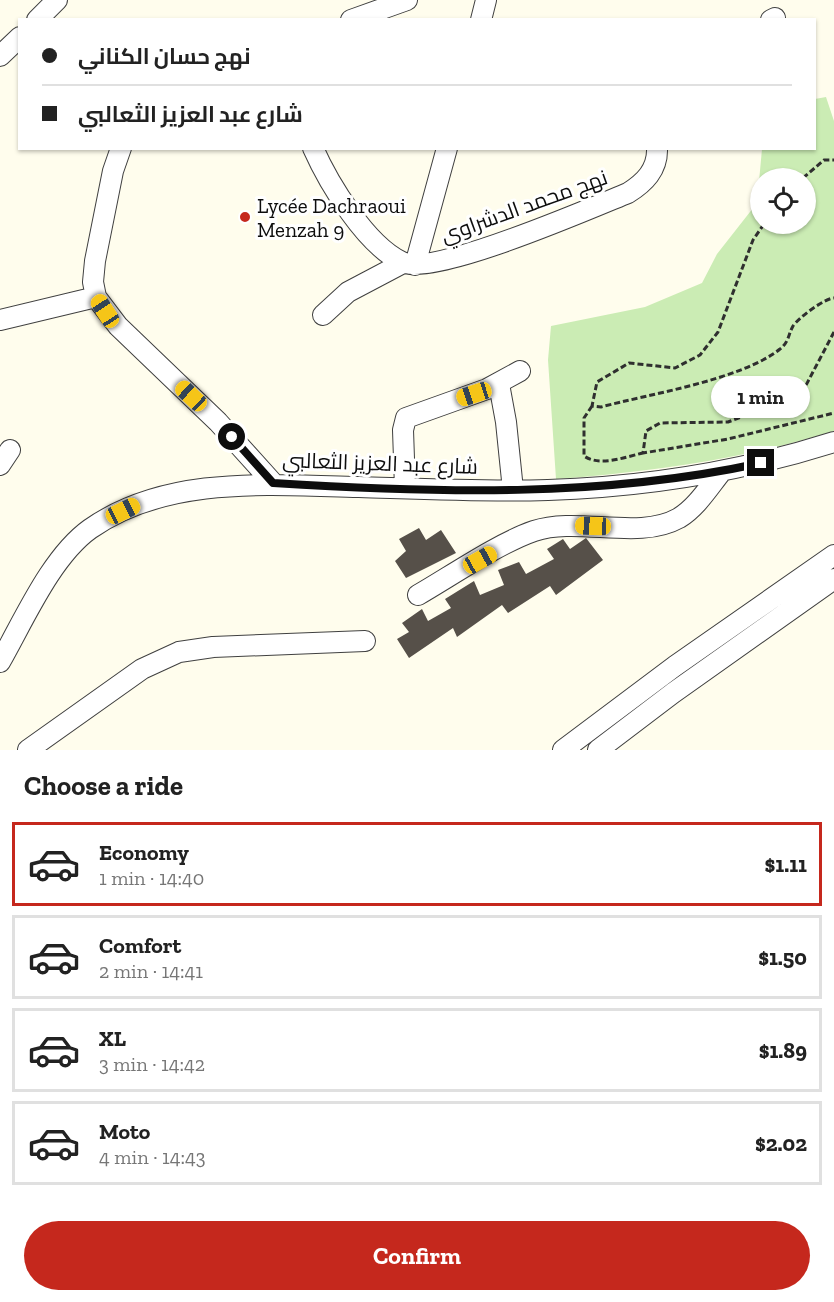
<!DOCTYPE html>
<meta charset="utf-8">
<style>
body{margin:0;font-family:"Zilla Slab",Cairo,serif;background:#f6f6f6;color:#222;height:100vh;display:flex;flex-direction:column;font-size:22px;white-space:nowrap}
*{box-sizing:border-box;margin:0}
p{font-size:20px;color:#767676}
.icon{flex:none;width:33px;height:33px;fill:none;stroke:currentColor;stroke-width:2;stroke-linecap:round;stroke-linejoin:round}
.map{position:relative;height:750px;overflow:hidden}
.panel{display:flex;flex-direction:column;background:#fff;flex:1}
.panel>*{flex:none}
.guide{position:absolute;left:18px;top:18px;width:798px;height:132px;border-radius:0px;box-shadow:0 2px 4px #0004;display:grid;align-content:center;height:132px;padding:0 24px;background:#fff}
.tools{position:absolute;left:750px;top:168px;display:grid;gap:12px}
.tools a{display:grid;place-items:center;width:66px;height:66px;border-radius:50%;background:#fff;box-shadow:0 2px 4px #0004;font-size:30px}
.end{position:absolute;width:27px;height:27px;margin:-14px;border:8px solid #0d0d0d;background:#fff;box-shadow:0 0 0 3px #fff}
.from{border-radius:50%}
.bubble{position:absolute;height:42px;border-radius:21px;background:#fff;box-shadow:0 2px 4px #0004;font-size:20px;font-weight:800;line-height:42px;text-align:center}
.car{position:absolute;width:18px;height:36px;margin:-18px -9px;border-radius:8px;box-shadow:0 0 4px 2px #0007;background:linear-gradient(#f5c518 24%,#345 0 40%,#f5c518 0 76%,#345 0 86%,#f5c518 0)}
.guide b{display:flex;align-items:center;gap:21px;height:57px;font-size:22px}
.guide b+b{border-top:2px solid #e0e0e0}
.guide i{width:15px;height:15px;background:#222}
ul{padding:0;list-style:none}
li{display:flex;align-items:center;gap:18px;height:84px;margin:0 12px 9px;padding:0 12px;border:3px solid #e0e0e0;border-radius:0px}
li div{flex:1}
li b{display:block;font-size:22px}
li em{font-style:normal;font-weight:800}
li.active{border-color:#c5281d}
li>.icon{width:54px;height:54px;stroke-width:1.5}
h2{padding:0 24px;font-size:27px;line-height:72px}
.action{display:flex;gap:12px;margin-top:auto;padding:12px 24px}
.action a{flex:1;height:69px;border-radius:36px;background:#c5281d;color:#fff;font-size:24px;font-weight:800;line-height:69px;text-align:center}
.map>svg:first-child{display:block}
</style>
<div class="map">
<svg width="834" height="750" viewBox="0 0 834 750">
<rect width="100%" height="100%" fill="#fffded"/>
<!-- green -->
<path fill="#cbecb4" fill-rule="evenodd" d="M826 97 834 121V431C744 459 650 472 556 479L548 360 551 326 645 307 702 283 717 254 757 203 762 149 814 148 815 99ZM760 178H806V224H760Z"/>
<!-- building -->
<path fill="#565049" d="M419 528 426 540 441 530 456 553 406 578 395 561 406 551 399 539Z
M586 538 603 560 556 595 550 586 508 613 502 605 457 637 453 628 409 658 397 639 409 632 402 623 422 609 428 621 451 608 445 599 474 581 480 595 504 585 498 570 519 562 526 574 554 559 547 549 563 539 570 549Z"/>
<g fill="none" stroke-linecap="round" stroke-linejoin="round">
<defs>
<path id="minor" d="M37 20 57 0
M351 20 407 0
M481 20 486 0
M771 20 775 18
M0 56 20 37
M121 148 113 171 95 261 93 282 96 297 118 326 218 422 273 483
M313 148C329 184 366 245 402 262 433 277 591 208 628 193 644 183 658 170 657 148
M415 265 447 148
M323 315 348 292 403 263
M0 320 96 297
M499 384 506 422 513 490
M0 465 10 450
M405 488 403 430 406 418 487 389 520 371
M418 595C451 576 499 543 534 531 578 516 638 541 679 518 697 507 709 487 722 471
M0 662C24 620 51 557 90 529 167 475 270 485 359 487 422 489 485 492 548 490 644 487 743 471 834 442
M28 750 142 669 179 652 213 647 365 641
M563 750 675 666 834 555
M598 750 673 693 834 579"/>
</defs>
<!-- minor casing -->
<use href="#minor" stroke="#404040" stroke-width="22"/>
<!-- path -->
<path stroke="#2f2f2f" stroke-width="3" stroke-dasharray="6 3" stroke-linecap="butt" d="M803 178 824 160H834
M764 224 753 240 718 332 700 355 675 368 629 363 597 382 592 406 601 407C649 394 741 380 780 349 789 342 788 335 793 326 798 318 825 298 834 298
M834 332 804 389 785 401 728 422 660 423 646 431 643 453 728 439 834 413
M592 406 584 418V456C600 467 625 457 643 453"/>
<!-- minor -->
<use href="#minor" stroke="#fff" stroke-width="20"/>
</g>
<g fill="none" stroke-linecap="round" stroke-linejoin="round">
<!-- route -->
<path stroke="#0d0d0d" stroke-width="8" d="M232 437 273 483C435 493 601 498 761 463"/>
</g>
<!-- markers -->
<circle fill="#c5281d" stroke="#fff" stroke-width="2" cx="245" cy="217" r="6"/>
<g text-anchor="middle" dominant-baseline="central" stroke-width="6" stroke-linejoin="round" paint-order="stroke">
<!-- poi labels -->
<g font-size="21" fill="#0d0d0d" stroke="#fff" text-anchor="start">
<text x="257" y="205">Lycée Dachraoui<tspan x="257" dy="24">Menzah 9</tspan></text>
</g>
<!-- street labels -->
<g font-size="21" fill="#0d0d0d" stroke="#fff">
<text transform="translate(524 206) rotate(-20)">نهج محمد الدشراوي</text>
<text transform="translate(380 463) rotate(2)">شارع عبد العزيز الثعالبي</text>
</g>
</g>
</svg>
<div class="tools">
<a><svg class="icon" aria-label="locate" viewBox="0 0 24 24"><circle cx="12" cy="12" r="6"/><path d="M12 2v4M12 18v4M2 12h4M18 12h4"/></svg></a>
</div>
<i class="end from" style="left:232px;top:437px"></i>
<i class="end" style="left:761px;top:463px"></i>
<div class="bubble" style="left:711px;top:376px;width:99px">1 min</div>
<i class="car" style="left:105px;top:311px;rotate:327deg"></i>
<i class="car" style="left:474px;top:394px;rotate:252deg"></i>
<i class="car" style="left:191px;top:396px;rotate:313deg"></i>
<i class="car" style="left:123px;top:511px;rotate:64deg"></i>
<i class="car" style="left:593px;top:526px;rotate:272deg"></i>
<i class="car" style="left:480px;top:560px;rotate:61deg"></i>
<div class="guide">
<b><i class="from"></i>نهج حسان الكناني</b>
<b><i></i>شارع عبد العزيز الثعالبي</b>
</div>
</div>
<section class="panel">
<h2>Choose a ride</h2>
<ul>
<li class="active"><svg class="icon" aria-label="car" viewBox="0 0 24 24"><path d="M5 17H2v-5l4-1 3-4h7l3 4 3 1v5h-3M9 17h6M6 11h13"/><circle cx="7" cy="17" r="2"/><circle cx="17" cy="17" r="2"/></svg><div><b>Economy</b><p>1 min · 14:40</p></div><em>$1.11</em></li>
<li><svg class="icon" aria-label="car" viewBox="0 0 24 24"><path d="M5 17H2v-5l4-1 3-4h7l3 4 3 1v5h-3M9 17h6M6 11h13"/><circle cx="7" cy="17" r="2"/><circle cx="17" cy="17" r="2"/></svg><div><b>Comfort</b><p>2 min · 14:41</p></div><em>$1.50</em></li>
<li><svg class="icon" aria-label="car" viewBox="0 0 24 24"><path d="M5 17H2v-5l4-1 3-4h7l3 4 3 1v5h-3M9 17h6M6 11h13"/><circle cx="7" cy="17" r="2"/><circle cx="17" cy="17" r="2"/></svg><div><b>XL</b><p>3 min · 14:42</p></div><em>$1.89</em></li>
<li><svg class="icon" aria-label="car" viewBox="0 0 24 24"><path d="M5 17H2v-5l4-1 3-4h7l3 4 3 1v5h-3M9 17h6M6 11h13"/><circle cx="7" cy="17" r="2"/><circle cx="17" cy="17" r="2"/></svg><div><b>Moto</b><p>4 min · 14:43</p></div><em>$2.02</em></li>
</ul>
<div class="action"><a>Confirm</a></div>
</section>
